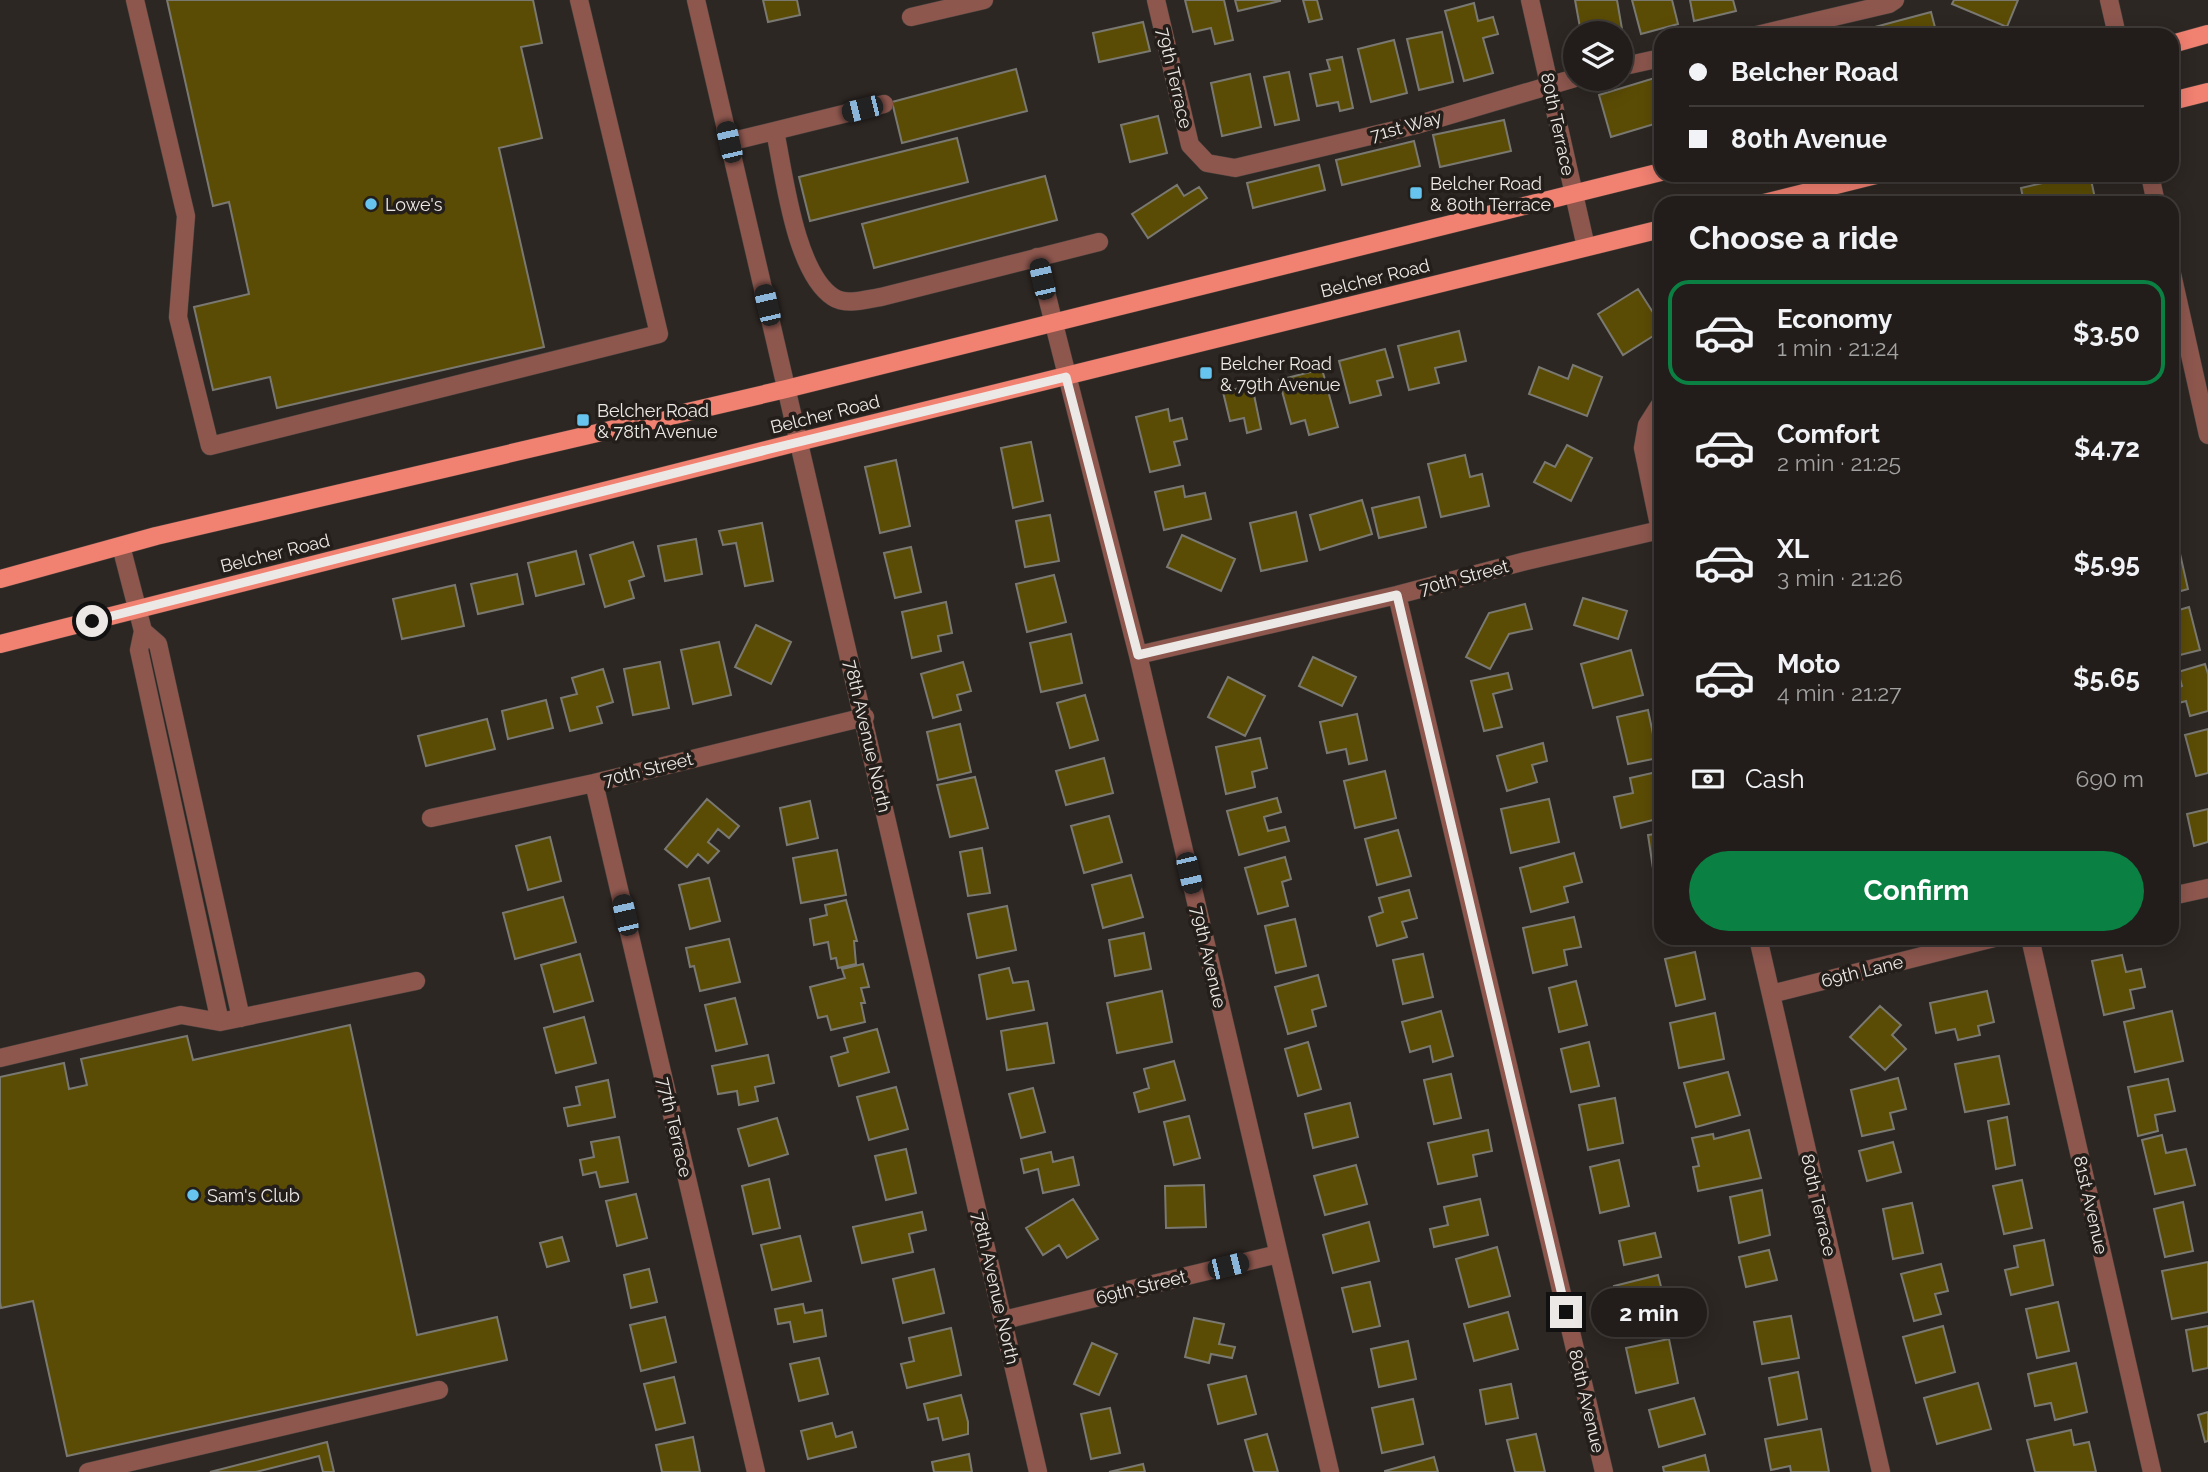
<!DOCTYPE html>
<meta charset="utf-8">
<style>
body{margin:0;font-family:Raleway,sans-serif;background:#2a2623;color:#f1f3f6;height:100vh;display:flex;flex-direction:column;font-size:26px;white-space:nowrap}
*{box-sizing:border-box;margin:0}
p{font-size:23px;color:#a2a2a2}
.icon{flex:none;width:38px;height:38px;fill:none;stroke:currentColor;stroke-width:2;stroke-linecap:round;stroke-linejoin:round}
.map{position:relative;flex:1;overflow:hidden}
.panel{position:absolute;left:1654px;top:196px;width:525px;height:749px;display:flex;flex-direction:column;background:#221d1a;border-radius:21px;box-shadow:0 4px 18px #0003,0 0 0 2px #3f3b39}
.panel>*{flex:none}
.top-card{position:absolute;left:1654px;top:28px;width:525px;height:154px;border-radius:21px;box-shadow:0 4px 18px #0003,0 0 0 2px #3f3b39;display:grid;align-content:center;height:154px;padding:0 35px;background:#221d1a}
.fabs{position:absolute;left:1563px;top:21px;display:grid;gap:14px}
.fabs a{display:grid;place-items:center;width:70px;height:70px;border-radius:50%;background:#221d1a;box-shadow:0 4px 18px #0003,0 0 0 2px #3f3b39;font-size:35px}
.end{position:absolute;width:32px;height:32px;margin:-16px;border:9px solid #ece8e5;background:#111;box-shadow:0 0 0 4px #111}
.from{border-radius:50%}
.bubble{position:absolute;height:49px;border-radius:24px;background:#221d1a;box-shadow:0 4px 18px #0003,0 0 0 2px #3f3b39;font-size:23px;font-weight:700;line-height:49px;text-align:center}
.car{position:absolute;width:21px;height:42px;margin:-21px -10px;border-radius:9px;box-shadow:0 0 5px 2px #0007;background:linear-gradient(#222 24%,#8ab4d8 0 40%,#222 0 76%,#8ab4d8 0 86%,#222 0)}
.top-card b{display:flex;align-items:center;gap:24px;height:66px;font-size:26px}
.top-card b+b{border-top:2px solid #3f3b39}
.top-card i{width:18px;height:18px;background:#f1f3f6}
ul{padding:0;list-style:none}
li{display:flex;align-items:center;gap:21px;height:105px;margin:0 14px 10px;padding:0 21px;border:4px solid transparent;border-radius:21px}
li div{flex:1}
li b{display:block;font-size:26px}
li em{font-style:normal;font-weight:700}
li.selected{border-color:#0b8043}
li>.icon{width:63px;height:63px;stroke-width:1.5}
h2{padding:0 35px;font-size:32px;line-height:84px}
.pay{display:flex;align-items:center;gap:18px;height:77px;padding:0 35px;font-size:26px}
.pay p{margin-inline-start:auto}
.button{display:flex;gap:14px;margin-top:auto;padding:14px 35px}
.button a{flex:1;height:80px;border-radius:42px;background:#0b8043;color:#fff;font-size:28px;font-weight:700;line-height:80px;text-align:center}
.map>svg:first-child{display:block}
</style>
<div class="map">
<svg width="2208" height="1472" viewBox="0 0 2208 1472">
<rect width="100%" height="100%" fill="#2d2723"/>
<!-- building -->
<path fill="#5b4c05" stroke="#7a7971" stroke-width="2" d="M167 0H533L542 43 521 47 542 138 499 148 544 347 277 408 270 377 213 390 194 307 249 294 229 202 213 206Z
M763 0H797L800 15 768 22Z
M1185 0H1224L1233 40 1215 44 1211 28 1193 32Z
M1235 0H1280V1L1238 11Z
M1303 0H1317L1322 19 1309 22Z
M1575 0H1617L1622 29 1598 33H1581Z
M1632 0H1672L1678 24 1641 34Z
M1690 0H1733L1736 11 1694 21Z
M1954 0H2018L2007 27 1952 4Z
M1474 3 1478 21 1493 17 1498 34 1483 38 1493 73 1464 81 1445 11Z
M1931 12 1937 35H1861L1860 31Z
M1143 22 1150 51 1099 62 1093 33Z
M1442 32 1453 82 1419 90 1407 39Z
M1394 40 1407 93 1371 102 1358 49Z
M1342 57 1353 108 1340 111 1338 102 1317 106 1310 74 1330 70 1327 60Z
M1016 69 1027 111 902 143 892 102Z
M1289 72 1299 120 1275 125 1264 77Z
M1250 74 1261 127 1222 136 1211 83Z
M1661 76V122L1611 137 1599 95Z
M1158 116 1167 153 1130 162 1121 125Z
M1504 120 1511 151 1440 167 1433 135Z
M957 138 968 182 810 221 799 177Z
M1414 141 1420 166 1342 185 1336 160Z
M1319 165 1325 190 1253 208 1247 183Z
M2077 175H2090L2096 203H2024L2021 188Z
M1045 176 1057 220 874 268 862 224Z
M1177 185 1184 196 1199 187 1207 198 1148 238 1132 214Z
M1638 289 1661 325V331L1623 355 1598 314Z
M1459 331 1466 361 1435 368 1439 383 1409 390 1398 346Z
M1385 349 1393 377 1377 381 1381 395 1350 403 1339 361Z
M1573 365 1602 377 1587 416 1529 394 1539 367 1568 379Z
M1322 369 1338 427 1309 435 1305 420 1291 424 1279 380Z
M1252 385 1261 429 1247 433 1244 418 1230 421 1223 392Z
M1168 409 1170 421 1182 418 1187 439 1174 442 1180 465 1150 472 1136 417Z
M1031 442 1043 501 1013 508 1001 448Z
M1567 445 1592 458 1571 501 1534 482 1545 462 1555 467Z
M1465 455 1470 477 1482 474 1489 506 1441 517 1428 464Z
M896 460 910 526 880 533 865 467Z
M1183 486 1185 497 1205 493 1211 519 1164 530 1155 492Z
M1419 497 1426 527 1379 538 1372 508Z
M1362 500 1372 534 1320 550 1310 515Z
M1296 512 1307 561 1261 571 1250 523Z
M1050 515 1059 561 1025 567 1016 521Z
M762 523 773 581 745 586 736 543 723 545 719 531Z
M1182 535 1235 559 1221 591 1167 567Z
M696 539 702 574 665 581 658 546Z
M633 542 644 576 629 581 634 598 605 607 590 555Z
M2178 545 2188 589 2174 593 2172 547Z
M911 547 921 592 895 598 884 553Z
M576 551 584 584 536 596 528 563Z
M517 574 523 604 478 614 471 584Z
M1054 575 1066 622 1027 632 1016 584Z
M455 585 464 626 402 639 393 599Z
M1583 598 1627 611 1618 639 1574 625Z
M946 602 952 633 938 636 941 651 912 658 902 612Z
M1525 604 1532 629 1509 634 1490 669 1466 657 1489 613Z
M2189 607 2200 650 2172 657V612Z
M756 625 791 642 771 684 735 667Z
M1071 634 1082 683 1041 692 1030 643Z
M719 642 731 695 693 704 681 650Z
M1631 650 1643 695 1593 708 1581 664Z
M1313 657 1356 677 1342 706 1299 686Z
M660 662 669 708 633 715 624 669Z
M963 662 971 691 957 695 961 710 933 718 921 674Z
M2205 664 2208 674V711L2190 716 2186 701 2172 705V689L2182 686 2178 672Z
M603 669 613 702 597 707 602 723 570 731 561 698 577 694 572 678Z
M1508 673 1512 689 1493 694 1502 727 1484 731 1471 681Z
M1228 677 1265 696 1245 736 1208 717Z
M1085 695 1098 740 1070 748 1057 703Z
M546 700 553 728 508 739 502 711Z
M1648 710 1658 758 1628 764 1617 717Z
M1357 714 1367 760 1349 764 1346 749 1327 753 1320 722Z
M487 719 495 749 426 766 418 736Z
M960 724 971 772 938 780 927 732Z
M2208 729V773L2196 776 2185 735Z
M1260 738 1267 768 1252 772 1255 787 1226 794 1216 747Z
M1543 743 1547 761 1532 765 1537 782 1507 791 1497 756Z
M1104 758 1113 793 1066 805 1056 771Z
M1385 771 1396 818 1355 828 1344 781Z
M1661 771V818L1621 828 1614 797 1633 793 1630 778Z
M975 777 988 828 950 837 937 785Z
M1277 798 1281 812 1264 817 1268 831 1285 827 1289 841 1239 855 1227 811Z
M707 799 739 826 729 838 718 829 708 842 719 851 708 863 698 854 687 867 665 849Z
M1549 799 1559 842 1511 853 1501 809Z
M810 801 818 838 787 845 780 808Z
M2208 809V842L2194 846 2187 814Z
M1109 816 1122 862 1084 873 1071 826Z
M1398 830 1411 876 1377 885 1365 839Z
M1661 833V882H1655L1648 835Z
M550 837 561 881 528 890 516 846Z
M982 848 990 893 968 896 960 852Z
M837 850 846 895 801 903 793 858Z
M1574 853 1582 882 1564 887 1568 902 1531 912 1520 868Z
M1285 857 1291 879 1282 882 1288 906 1258 914 1245 868Z
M1131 875 1143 917 1103 928 1092 885Z
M709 878 720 921 690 929 679 885Z
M1409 890 1417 918 1402 922 1407 937 1377 946 1369 917 1383 912 1379 898Z
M563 897 576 942 515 959 503 913Z
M846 900 857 941H854L856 964 838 968 836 958 831 959 828 942 814 945 810 919 827 915 825 905Z
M1007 906 1016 950 977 958 968 914Z
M1574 917 1581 947 1564 950 1567 965 1533 973 1523 928Z
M1295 919 1306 966 1276 973 1265 926Z
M1144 933 1151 969 1115 976 1109 940Z
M729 939 740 982 700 991 694 966 690 967 686 948Z
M1695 952 1705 999 1676 1006 1665 959Z
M580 954 593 1001 554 1012 541 965Z
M1423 954 1433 997 1403 1004 1393 960Z
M2122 955 2126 972 2141 969 2145 987 2130 990 2134 1008 2104 1015 2092 961Z
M863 964 869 987 861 988 865 1003H861L865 1022 831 1030 827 1016 818 1018 810 987 845 978 842 969Z
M1009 968 1013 983 1028 981 1034 1010 987 1019 979 975Z
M1318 975 1326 1006 1312 1010 1316 1026 1288 1034 1275 987Z
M1576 981 1587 1025 1559 1032 1549 988Z
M1162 991 1172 1042 1117 1053 1107 1003Z
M1987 991 1994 1022 1978 1026 1980 1035 1958 1040 1955 1029 1936 1033 1930 1003Z
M735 998 747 1044 716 1051 705 1005Z
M1880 1006 1901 1025 1892 1035 1906 1049 1885 1070 1850 1037Z
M1441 1011 1453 1056 1433 1062 1430 1046 1410 1052 1402 1022Z
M2172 1011 2183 1061 2135 1072 2124 1022Z
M1715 1013 1724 1059 1679 1068 1670 1023Z
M584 1017 596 1063 556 1073 544 1028Z
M1047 1023 1054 1063 1007 1070 1001 1031Z
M350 1025 417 1335 497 1317 507 1360 67 1456 33 1301 1 1308 0 1302V1077L64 1063 69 1089 87 1085 81 1059 187 1036 193 1060Z
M877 1029 889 1072 839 1086 831 1057 848 1052 844 1038Z
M1308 1042 1321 1089 1298 1096 1285 1049Z
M1589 1042 1599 1086 1571 1092 1561 1049Z
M768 1055 774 1083 755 1087 758 1101 739 1105 737 1091 718 1094 712 1066Z
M1999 1056 2009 1104 1965 1112 1955 1064Z
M1174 1061 1185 1100 1139 1112 1134 1093 1149 1088 1144 1069Z
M1728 1072 1740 1115 1696 1127 1684 1083Z
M1451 1074 1461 1118 1434 1124 1424 1080Z
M1898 1078 1906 1109 1890 1113 1894 1129 1862 1136 1851 1090Z
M2168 1079 2175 1111 2155 1115 2158 1131 2138 1136 2128 1087Z
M608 1080 615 1117 568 1126 564 1108 580 1105 576 1087Z
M896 1087 908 1129 869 1140 857 1097Z
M1033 1088 1045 1132 1021 1138 1009 1094Z
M1615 1098 1623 1143 1588 1150 1579 1105Z
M1350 1103 1358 1137 1313 1148 1305 1114Z
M1189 1116 1200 1158 1174 1165 1164 1122Z
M2007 1117 2015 1165 1996 1169 1988 1121Z
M777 1118 788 1154 749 1166 738 1129Z
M1488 1130 1492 1151 1473 1155 1477 1176 1438 1184 1428 1143Z
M1749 1130 1761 1178 1698 1191 1693 1167 1699 1166 1692 1138 1713 1134 1714 1139Z
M2162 1135 2166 1153 2186 1149 2195 1185 2155 1194 2142 1140Z
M619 1137 628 1182 600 1187 596 1172 583 1175 580 1160 594 1157 591 1142Z
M1893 1142 1901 1172 1867 1181 1859 1151Z
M906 1149 916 1193 886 1200 875 1156Z
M1051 1152 1053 1162 1073 1157 1079 1185 1043 1193 1038 1169 1024 1173 1021 1159Z
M1619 1160 1629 1206 1600 1213 1590 1167Z
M1356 1165 1367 1204 1325 1215 1314 1176Z
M769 1179 780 1228 753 1234 742 1186Z
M2022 1180 2032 1228 2004 1234 1993 1186Z
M1204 1185 1206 1227 1166 1228 1165 1186Z
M1762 1190 1770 1235 1739 1243 1730 1197Z
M636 1194 647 1238 617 1246 606 1201Z
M1073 1199 1098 1239 1067 1258 1059 1245 1043 1255 1026 1228Z
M1480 1199 1488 1235 1434 1247 1430 1229 1448 1225 1444 1207Z
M2183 1202 2193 1251 2165 1257 2154 1209Z
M1912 1203 1923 1253 1893 1259 1883 1209Z
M922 1212 926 1230 909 1234 913 1252 862 1263 853 1227Z
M1369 1222 1379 1261 1333 1273 1323 1235Z
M1655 1233 1661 1257 1624 1265 1619 1241Z
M800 1236 811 1281 772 1290 761 1245Z
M562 1237 569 1261 547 1267 540 1243Z
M2044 1240 2053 1285 2011 1295 2005 1270 2018 1267 2014 1246Z
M1497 1247 1510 1296 1469 1307 1456 1259Z
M1769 1250 1777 1280 1746 1287 1739 1257Z
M2208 1262V1312L2172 1319 2162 1271Z
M1941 1264 1948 1291 1935 1294 1941 1314 1914 1321 1901 1274Z
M649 1269 657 1302 631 1308 624 1275Z
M934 1269 944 1313 903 1323 893 1279Z
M1658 1275 1666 1306 1651 1309 1655 1325 1625 1332 1614 1286Z
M1370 1282 1380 1326 1353 1332 1342 1288Z
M2058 1302 2069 1351 2037 1358 2026 1309Z
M803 1304 805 1313 822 1310 826 1336 794 1342 790 1322 778 1324 775 1309Z
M1508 1312 1518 1349 1474 1361 1464 1324Z
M1791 1316 1799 1358 1762 1364 1754 1322Z
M665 1317 676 1362 641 1371 630 1325Z
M1194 1318 1224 1324 1219 1344 1235 1347 1232 1358 1211 1354 1209 1363 1185 1357Z
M1943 1326 1955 1372 1916 1383 1903 1337Z
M2208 1326V1368L2193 1371 2186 1330Z
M951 1328 961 1375 907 1388 901 1364 914 1361 909 1338Z
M1669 1339 1678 1383 1636 1393 1626 1348Z
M1408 1341 1416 1379 1379 1387 1371 1349Z
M1092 1343 1117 1354 1099 1395 1074 1384Z
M819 1358 828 1394 799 1401 790 1364Z
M2076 1363 2087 1412 2055 1420 2051 1403 2035 1406 2028 1374Z
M1798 1372 1807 1419 1778 1425 1769 1378Z
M1246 1376 1256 1414 1218 1424 1208 1385Z
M674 1377 685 1423 656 1430 644 1384Z
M1978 1383 1991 1429 1937 1444 1924 1398Z
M1511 1384 1518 1418 1486 1424 1480 1390Z
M961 1395 968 1422V1434L943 1440 938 1418 928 1420 924 1404Z
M1694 1398 1705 1434 1659 1447 1649 1410Z
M1413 1399 1423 1444 1382 1453 1372 1408Z
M1110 1408 1120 1453 1091 1459 1081 1414Z
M2208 1412V1441L2205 1442 2198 1415Z
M832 1423 836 1437 852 1432 856 1447 808 1459 801 1431Z
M1821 1429 1829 1472H1791L1790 1466 1771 1470 1765 1439Z
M2071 1430 2074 1445 2089 1442 2096 1472H2035L2027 1440Z
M1267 1434 1278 1472H1254L1245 1440Z
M1536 1434 1545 1472H1515L1507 1440Z
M693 1437 700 1472H662L656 1445Z
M327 1442 334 1472H323L319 1456 256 1472H210Z
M969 1454 972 1472H934L932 1462Z
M1705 1455 1709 1472H1664L1663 1467Z
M1434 1457 1438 1472H1385V1471Z
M1143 1464 1145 1472H1109Z"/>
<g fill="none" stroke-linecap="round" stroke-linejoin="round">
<defs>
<path id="minor" d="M135 0 186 216 178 317 210 446 659 334 579 0
M696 0 1038 1472
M1156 0 1190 145 1207 163 1235 168 1416 125 1575 78
M1530 0 1586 247
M2109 0 2117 35
M911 17 984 0
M1757 35 1889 4 1895 0
M1620 67 1661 58
M775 131C784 174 795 272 833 297 846 306 867 299 881 297L1099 242
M729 142 884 104
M2150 175 2156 203
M1037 257 1138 655 1330 1472
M2172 274 2208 435
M121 546 143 631 139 650 220 1022
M1397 595 1604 1472
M143 631 158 644 241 1018
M1138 655 1397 595 1526 561 1660 530 1643 448 1647 425 1661 403
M594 783 756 1472
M431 818 594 783 865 717
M2172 896 2208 888
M1758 938 1881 1472
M2030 938 2152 1472
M1771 994 1994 938
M0 1058 181 1015 220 1022 416 981
M1004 1320 1278 1254
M88 1472 439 1390"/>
<path id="major" d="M2172 44 2208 34
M2172 101 2208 92
M1764 203 1876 175
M0 579 156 536 786 389 1661 172
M0 644 798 442 1661 229"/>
</defs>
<!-- minor casing -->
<use href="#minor" stroke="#48423e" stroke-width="19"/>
<!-- major casing -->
<use href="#major" stroke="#48423e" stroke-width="19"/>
<!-- minor -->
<use href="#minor" stroke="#8d574e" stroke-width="18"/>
<!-- major -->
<use href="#major" stroke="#f18171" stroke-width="18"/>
</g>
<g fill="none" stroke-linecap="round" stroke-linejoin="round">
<!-- route -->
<path stroke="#ece8e5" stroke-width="9" d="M92 621 766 450 1066 377 1138 655 1397 595 1566 1312"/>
</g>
<!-- markers -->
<g fill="#66c4ef" stroke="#231e19" stroke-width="2.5">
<rect x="1409" y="186" width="14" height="14" rx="3.5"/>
<circle cx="371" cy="204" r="7"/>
<rect x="1199" y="366" width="14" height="14" rx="3.5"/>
<rect x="576" y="413" width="14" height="14" rx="3.5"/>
<circle cx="193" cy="1195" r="7"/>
</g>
<g text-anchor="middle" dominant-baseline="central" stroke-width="7" stroke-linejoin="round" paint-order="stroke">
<!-- street labels -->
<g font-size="18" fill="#ece8e5" stroke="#231e19">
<text transform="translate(1175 78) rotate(77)">79th Terrace</text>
<text transform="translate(1558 124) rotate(78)">80th Terrace</text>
<text transform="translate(1406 126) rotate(-15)">71st Way</text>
<text transform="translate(1375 278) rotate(-14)">Belcher Road</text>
<text transform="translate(825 414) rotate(-14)">Belcher Road</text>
<text transform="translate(275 553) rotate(-14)">Belcher Road</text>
<text transform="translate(1464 577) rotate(-15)">70th Street</text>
<text transform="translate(868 736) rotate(77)">78th Avenue North</text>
<text transform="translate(648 769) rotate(-14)">70th Street</text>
<text transform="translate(1209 957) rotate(77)">79th Avenue</text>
<text transform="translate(1862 971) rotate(-14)">69th Lane</text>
<text transform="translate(675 1127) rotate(77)">77th Terrace</text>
<text transform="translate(1819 1205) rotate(77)">80th Terrace</text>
<text transform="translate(2091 1205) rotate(77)">81st Avenue</text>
<text transform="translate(1141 1287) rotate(-14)">69th Street</text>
<text transform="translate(996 1288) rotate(77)">78th Avenue North</text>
<text transform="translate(1587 1401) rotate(77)">80th Avenue</text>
</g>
<!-- poi labels -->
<g font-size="18" fill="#ece8e5" stroke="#231e19" text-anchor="start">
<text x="1430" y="183">Belcher Road<tspan x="1430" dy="21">&amp; 80th Terrace</tspan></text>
<text x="385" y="204">Lowe's</text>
<text x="1220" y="363">Belcher Road<tspan x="1220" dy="21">&amp; 79th Avenue</tspan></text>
<text x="597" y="410">Belcher Road<tspan x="597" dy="21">&amp; 78th Avenue</tspan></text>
<text x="207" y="1195">Sam's Club</text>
</g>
</g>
</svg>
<div class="fabs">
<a><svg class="icon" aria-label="layers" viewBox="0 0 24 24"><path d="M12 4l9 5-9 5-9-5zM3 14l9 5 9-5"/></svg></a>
</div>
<i class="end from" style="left:92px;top:621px"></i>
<i class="end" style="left:1566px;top:1312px"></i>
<div class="bubble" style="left:1591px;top:1288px;width:116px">2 min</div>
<i class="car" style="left:862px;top:109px;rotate:256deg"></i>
<i class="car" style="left:729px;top:142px;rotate:347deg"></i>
<i class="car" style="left:1042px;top:279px;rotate:347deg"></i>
<i class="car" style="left:767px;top:305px;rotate:347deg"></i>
<i class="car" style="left:1189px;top:873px;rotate:167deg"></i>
<i class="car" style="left:625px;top:915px;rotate:347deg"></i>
<i class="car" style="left:1228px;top:1266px;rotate:76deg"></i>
<div class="top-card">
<b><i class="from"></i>Belcher Road</b>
<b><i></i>80th Avenue</b>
</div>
<section class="panel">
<h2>Choose a ride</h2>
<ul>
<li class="selected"><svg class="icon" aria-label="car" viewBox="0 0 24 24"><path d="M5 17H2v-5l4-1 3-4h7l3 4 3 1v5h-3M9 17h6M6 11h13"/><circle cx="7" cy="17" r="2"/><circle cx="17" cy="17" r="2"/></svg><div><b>Economy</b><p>1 min · 21:24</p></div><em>$3.50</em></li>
<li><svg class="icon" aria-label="car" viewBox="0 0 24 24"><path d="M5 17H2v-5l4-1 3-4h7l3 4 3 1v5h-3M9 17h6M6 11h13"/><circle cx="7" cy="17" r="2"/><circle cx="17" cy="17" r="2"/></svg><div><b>Comfort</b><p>2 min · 21:25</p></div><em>$4.72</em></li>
<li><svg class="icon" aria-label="car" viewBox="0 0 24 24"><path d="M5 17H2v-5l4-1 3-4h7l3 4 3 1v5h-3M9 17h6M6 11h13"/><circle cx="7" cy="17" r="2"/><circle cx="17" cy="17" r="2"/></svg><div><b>XL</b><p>3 min · 21:26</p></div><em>$5.95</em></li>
<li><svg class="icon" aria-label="car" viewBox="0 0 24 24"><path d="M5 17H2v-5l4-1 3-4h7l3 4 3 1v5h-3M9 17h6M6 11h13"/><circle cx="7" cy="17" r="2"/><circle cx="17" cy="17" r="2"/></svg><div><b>Moto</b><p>4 min · 21:27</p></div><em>$5.65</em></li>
</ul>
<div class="pay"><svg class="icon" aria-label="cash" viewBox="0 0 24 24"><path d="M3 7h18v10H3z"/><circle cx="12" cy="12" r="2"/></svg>Cash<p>690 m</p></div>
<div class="button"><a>Confirm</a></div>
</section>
</div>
